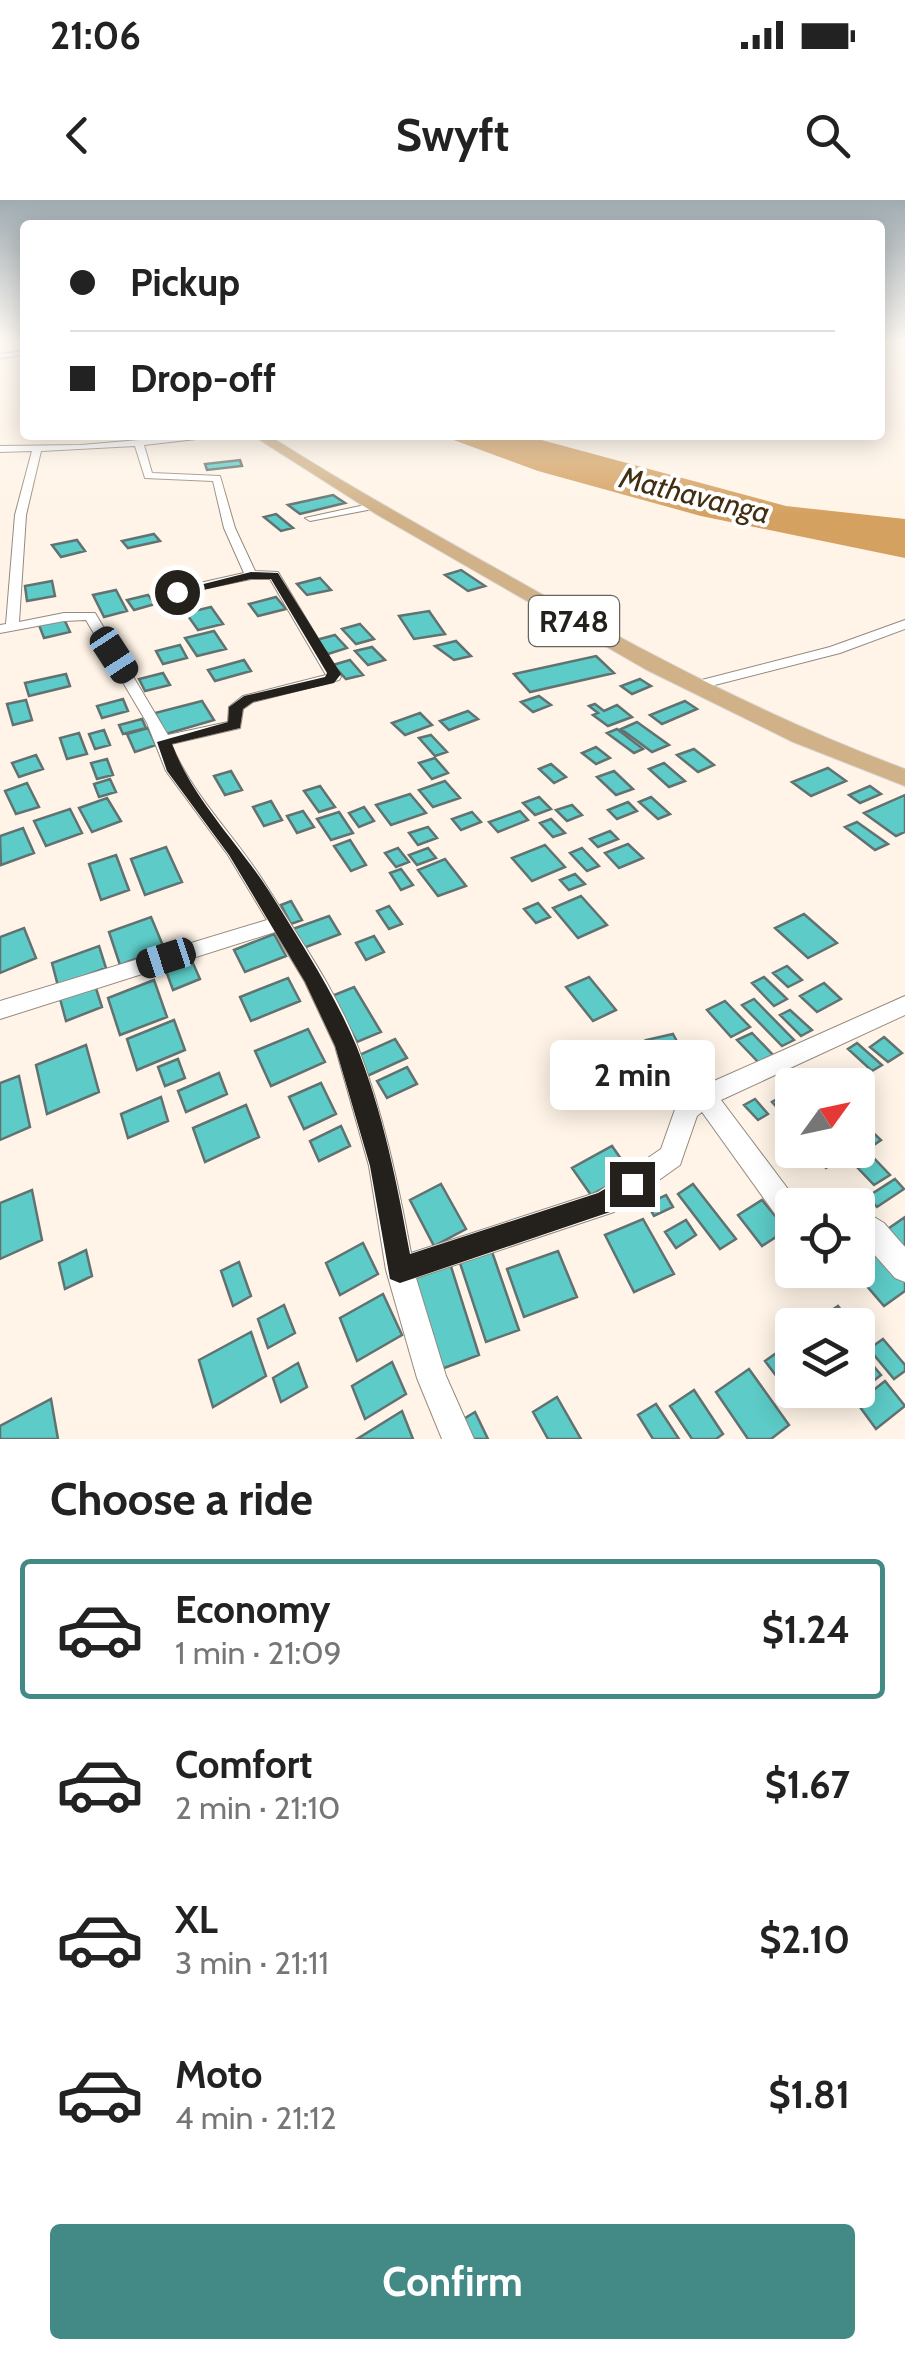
<!DOCTYPE html>
<meta charset="utf-8">
<style>
body{margin:0;font-family:Cabin,sans-serif;background:#f6f6f6;color:#222;height:100vh;display:flex;flex-direction:column;font-size:38px;white-space:nowrap}
*{box-sizing:border-box;margin:0}
p{font-size:32px;color:#767676}
.icon{flex:none;width:55px;height:55px;fill:none;stroke:currentColor;stroke-width:2;stroke-linecap:round;stroke-linejoin:round}
.map{position:relative;height:1239px;overflow:hidden}
.details{display:flex;flex-direction:column;background:#fff;flex:1}
.details>*{flex:none}
.guide{position:absolute;left:20px;top:20px;width:865px;height:220px;border-radius:10px;box-shadow:0 5px 25px #0003;display:grid;align-content:center;height:220px;padding:0 50px;background:#fff}
.needle{width:65px;rotate:57deg}
.tools{position:absolute;left:775px;top:868px;display:grid;gap:20px}
.tools a{display:grid;place-items:center;width:100px;height:100px;border-radius:10px;background:#fff;box-shadow:0 5px 25px #0003;font-size:50px}
.end{position:absolute;width:45px;height:45px;margin:-22px;border:12px solid #24201b;background:#fff;box-shadow:0 0 0 5px #fff}
.from{border-radius:50%}
.bubble{position:absolute;height:70px;border-radius:10px;background:#fff;box-shadow:0 5px 25px #0003;font-size:32px;font-weight:700;line-height:70px;text-align:center}
.car{position:absolute;width:30px;height:60px;margin:-30px -15px;border-radius:12px;box-shadow:0 0 8px 2px #0007;background:linear-gradient(#222 24%,#8ab4d8 0 40%,#222 0 76%,#8ab4d8 0 86%,#222 0)}
.guide b{display:flex;align-items:center;gap:35px;height:95px;font-size:38px}
.guide b+b{border-top:2px solid #e0e0e0}
.guide i{width:25px;height:25px;background:#222}
ul{padding:0;list-style:none}
li{display:flex;align-items:center;gap:30px;height:140px;margin:0 20px 15px;padding:0 30px;border:5px solid transparent;border-radius:10px}
li div{flex:1}
li b{display:block;font-size:38px}
li em{font-style:normal;font-weight:700}
li.current{border-color:#438a87}
li>.icon{width:90px;height:90px;stroke-width:1.5}
h2{padding:0 50px;font-size:45px;line-height:120px}
.primary-button{display:flex;gap:20px;margin-top:auto;padding:20px 50px}
.primary-button a{flex:1;height:115px;border-radius:10px;background:#438a87;color:#fff;font-size:40px;font-weight:700;line-height:115px;text-align:center}
.status{display:flex;justify-content:space-between;align-items:center;height:70px;padding:0 50px;background:#fff;direction:ltr}
.status svg{height:28px;fill:currentColor}
header{display:flex;justify-content:space-between;align-items:center;height:130px;padding:0 50px;background:#fff;font-size:45px;font-weight:700}
.map>svg:first-child{display:block}
</style>
<div class="status"><b>21:06</b><svg viewBox="0 0 49 12"><path d="M0 12V9h3v3zM5 12V6h3v6zM10 12V3h3v9zM15 12V0h3v12zM26 1h20v11H26zM47 4h2v5h-2z"/></svg></div>
<header><svg class="icon" aria-label="back" viewBox="0 0 24 24"><path d="M15 5l-7 7 7 7"/></svg>Swyft<svg class="icon" aria-label="search" viewBox="0 0 24 24"><circle cx="10" cy="10" r="6"/><path d="M15 15l6 6"/></svg></header>
<div class="map">
<svg width="905" height="1239" viewBox="0 0 905 1239">
<rect width="100%" height="100%" fill="#fff4e7"/>
<!-- water -->
<path fill="#d4a161" d="M440 235H523L786 306 905 319V358L701 316 538 271Z"/>
<!-- building -->
<path fill="#5dcbc7" stroke="#617271" stroke-width="2.5" d="M240 260 242 266 207 270 205 264Z
M333 295 345 303 300 314 288 305Z
M276 314 293 328 281 331 264 317Z
M154 334 160 341 128 348 122 341Z
M77 340 85 351 61 357 52 345Z
M461 370 485 386 468 391 445 375Z
M320 378 331 390 307 395 297 384Z
M52 381 55 396 27 401 25 386Z
M116 390 127 411 104 417 93 395Z
M148 395 155 404 134 410 127 400Z
M276 397 286 409 258 416 249 404Z
M211 407 223 424 198 430 186 413Z
M429 411 445 434 414 439 399 416Z
M64 419 70 432 44 438 39 425Z
M360 424 374 439 356 444 342 429Z
M214 431 226 449 197 456 185 438Z
M335 435 347 448 328 454 316 440Z
M456 441 471 456 454 460 435 446Z
M180 445 187 458 163 464 156 451Z
M372 447 385 460 368 465 355 451Z
M596 456 614 473 530 492 514 474Z
M244 460 251 471 215 481 208 470Z
M350 460 363 475 346 479 333 465Z
M163 473 170 485 145 491 139 479Z
M66 474 70 486 29 496 25 483Z
M640 479 651 486 632 494 621 486Z
M539 496 551 505 533 512 521 502Z
M123 499 128 511 102 518 97 506Z
M26 500 32 520 13 525 7 504Z
M202 501 214 520 166 534 155 513Z
M685 501 697 509 662 524 650 515Z
M595 504 604 511 617 505 632 517 608 526 593 515 598 513 589 506Z
M468 511 478 519 449 530 440 521Z
M420 513 432 525 405 535 392 523Z
M142 519 146 528 123 534 119 525Z
M637 522 669 545 652 552 621 529Z
M148 528 156 545 135 552 127 534Z
M617 529 643 549 634 553 607 533Z
M104 530 110 545 95 549 89 534Z
M79 533 87 554 67 559 60 538Z
M431 535 447 552 435 556 419 538Z
M596 547 610 558 596 564 582 553Z
M694 549 714 565 698 572 677 555Z
M36 555 43 569 19 577 12 563Z
M435 558 448 573 432 579 419 563Z
M107 559 113 575 97 579 91 563Z
M664 563 685 581 669 587 649 569Z
M551 564 566 577 554 583 539 569Z
M828 568 846 581 811 596 792 582Z
M231 571 242 590 225 595 214 576Z
M614 571 633 589 616 595 597 577Z
M110 579 116 592 99 597 94 584Z
M445 581 460 598 433 607 419 590Z
M27 583 39 607 16 614 5 591Z
M320 586 335 607 319 612 304 591Z
M870 586 881 594 860 603 849 595Z
M410 594 426 613 391 625 376 605Z
M905 595V632L896 636 864 613Z
M539 597 551 609 535 615 523 603Z
M651 597 670 614 658 619 639 602Z
M107 598 121 621 92 632 79 608Z
M271 601 282 620 264 626 253 607Z
M628 602 637 611 617 619 608 610Z
M572 605 582 615 567 621 556 610Z
M364 607 374 621 359 627 349 613Z
M70 609 82 633 46 646 34 621Z
M303 611 314 627 297 633 287 616Z
M520 611 528 620 498 632 489 622Z
M339 612 353 633 331 640 317 619Z
M472 612 481 622 461 630 452 619Z
M551 619 565 633 553 637 540 623Z
M857 622 888 644 875 650 845 627Z
M428 627 437 638 418 645 409 633Z
M23 628 34 653 1 665 0 636Z
M610 631 618 639 598 647 590 639Z
M350 640 366 665 351 671 334 646Z
M628 644 643 658 619 668 605 653Z
M545 645 565 667 532 681 512 658Z
M166 647 182 682 145 695 131 659Z
M398 648 409 662 396 667 385 653Z
M428 648 436 658 417 665 409 655Z
M582 648 599 666 587 671 570 653Z
M116 655 129 690 101 700 89 664Z
M445 659 466 686 438 696 418 670Z
M401 669 413 685 401 690 390 673Z
M575 674 585 684 569 690 560 680Z
M581 696 607 725 578 738 553 708Z
M291 701 302 720 291 724 281 705Z
M538 703 550 717 536 723 524 709Z
M389 706 402 724 389 729 377 711Z
M804 714 837 743 808 758 775 728Z
M329 716 340 734 301 749 290 730Z
M151 717 164 748 120 765 109 732Z
M24 728 36 758 0 773V737Z
M274 734 286 756 245 772 234 750Z
M374 736 384 752 366 760 356 743Z
M99 746 106 768 58 786 52 763Z
M192 761 200 779 173 790 166 771Z
M787 766 802 780 788 787 773 773Z
M589 777 616 810 593 821 566 787Z
M764 777 787 799 774 806 752 783Z
M288 778 300 801 251 821 240 797Z
M154 780 167 817 120 835 108 798Z
M94 782 102 807 66 821 59 795Z
M824 783 841 799 817 812 800 796Z
M354 787 381 832 357 842 332 796Z
M754 799 794 840 782 846 742 805Z
M725 801 750 827 731 837 707 810Z
M790 810 812 830 801 836 780 815Z
M174 820 185 850 137 870 127 839Z
M308 829 325 862 271 886 255 851Z
M752 833 776 858 761 865 737 840Z
M673 834 698 881 671 888 646 840Z
M884 837 902 853 888 862 870 847Z
M395 839 407 858 367 876 357 856Z
M857 843 882 865 872 871 848 849Z
M86 845 99 892 47 914 36 865Z
M178 859 185 878 165 886 158 867Z
M407 867 417 884 387 898 377 881Z
M219 873 227 894 186 912 178 891Z
M19 876 30 927 0 940V883Z
M321 883 336 914 304 929 289 897Z
M161 897 168 921 128 938 121 914Z
M780 897 792 910V924L772 902Z
M755 899 768 914 758 920 744 905Z
M246 905 259 937 205 962 193 928Z
M341 926 350 946 319 961 310 941Z
M867 927 881 940 868 949 858 938Z
M612 946 631 973 591 995 572 968Z
M809 950H837L844 957 826 968Z
M871 955 890 975 874 985 855 965Z
M895 979 904 989 877 1007 867 997Z
M441 984 466 1029 434 1046 410 1000Z
M693 984 736 1039 720 1049 678 994Z
M32 990 42 1040 0 1059V1003Z
M666 995 673 1007 654 1016 647 1004Z
M762 1000 787 1030 762 1046 738 1015Z
M905 1017V1064L879 1035Z
M643 1019 674 1074 634 1092 605 1035Z
M686 1020 696 1035 676 1048 665 1032Z
M858 1028 905 1081V1091L884 1106 853 1070H858Z
M363 1043 378 1074 340 1095 326 1063Z
M490 1046 519 1130 486 1142 458 1057Z
M86 1050 92 1076 65 1089 59 1063Z
M558 1051 577 1097 524 1117 507 1069Z
M448 1057 479 1155 436 1171 408 1070Z
M239 1062 251 1096 233 1106 221 1071Z
M383 1094 402 1135 357 1161 340 1118Z
M284 1105 295 1133 268 1148 258 1119Z
M838 1106 849 1120 842 1125H830L823 1116Z
M251 1132 266 1176 213 1207 199 1160Z
M883 1139 905 1165V1171L894 1179 869 1149Z
M792 1142V1178L783 1185 765 1161Z
M866 1157 881 1175 872 1182 858 1163Z
M392 1162 406 1194 365 1219 352 1186Z
M298 1163 307 1187 281 1202 273 1178Z
M749 1169 789 1225 771 1239H748L716 1192Z
M885 1181 905 1206 876 1229 857 1203Z
M694 1190 723 1234 716 1239H692L670 1206Z
M557 1197 581 1239H548L533 1212Z
M51 1199 58 1239H0V1226Z
M656 1204 679 1239H653L638 1215Z
M402 1211 413 1239H357Z
M475 1212 488 1239H464L457 1223Z"/>
<g fill="none" stroke-linecap="round" stroke-linejoin="round">
<defs>
<path id="street" d="M897 141H905V144L898 142Z
M25 151V155L0 158V154Z
M197 235H231L144 245 152 273 220 276 235 328 255 371 278 372 341 477 339 480 253 502 243 509 240 528 171 544C192 595 235 636 264 682 297 735 335 788 358 847 383 913 398 983 411 1053L598 992 661 949 678 901 696 889 905 796V815L721 900 800 1005H792V1029L783 1025 702 912 697 916 680 965 614 1012 416 1078 446 1176 474 1239H442L417 1178 386 1070 369 966 335 846 305 782 275 732 0 819V801L267 720 228 655 166 571 147 523 86 420 64 421 0 433V425L6 424 15 315 32 251 0 252V246L81 245ZM135 246 145 278 213 281 224 328 244 373 173 389V395L251 379H270L326 475 243 496 229 507 228 522 168 535 95 413H64L19 422 26 315 41 251Z
M374 303 378 304V308L310 321 305 318Z
M905 420V429L840 453 691 491 684 487 686 484 830 447Z
M858 1007 884 1023 905 1047V1082L895 1078 858 1036Z"/>
<path id="primary" d="M252 235H268C348 286 431 332 513 378 640 450 768 518 905 569V586L793 542 645 469 376 314Z"/>
</defs>
<!-- street casing -->
<use href="#street" stroke="#948a7e" stroke-width="2"/>
<!-- primary casing -->
<use href="#primary" stroke="#d8d7d6" stroke-width="2"/>
<!-- street -->
<use href="#street" fill="#fff" fill-rule="evenodd"/>
<!-- primary -->
<use href="#primary" fill="#d1b288" fill-rule="evenodd"/>
</g>
<!-- sky -->
<linearGradient id="sky" x2="0" y2="1"><stop stop-color="#a0acb2"/><stop offset="0.45" stop-color="#fffaf4"/><stop offset="1" stop-color="#fffaf4" stop-opacity="0"/></linearGradient>
<rect width="905" height="315" fill="url(#sky)"/>
<!-- route -->
<path fill="#24201b" d="M251 372 278 373 341 474 334 483 253 502 243 509 240 528 172 544C192 598 238 643 269 691 300 741 333 791 356 845 383 912 397 983 410 1054L598 993 632 973 640 976 644 984 640 992 613 1011 400 1083 390 1079 370 966 335 846 305 782 229 655 167 571 157 542 228 522 229 507 244 496 325 477 327 473 271 379H251L177 396 172 392Z"/>
<g text-anchor="middle" dominant-baseline="central" stroke-width="8" stroke-linejoin="round" paint-order="stroke">
<!-- far-water labels -->
<g font-size="30" font-style="italic" fill="#442e12" stroke="#fff">
<text transform="translate(695 295) rotate(14)">Mathavanga</text>
</g>
<!-- shield labels -->
<rect fill="#fff" stroke="#66635f" stroke-width="2.5" x="529" y="396" width="90" height="50" rx="8"/>
<g font-size="30" font-weight="bold" fill="#24201b">
<text x="574" y="421">R748</text>
</g>
</g>
</svg>
<div class="tools">
<a><svg class="needle" viewBox="-14 -14 28 28"><path d="M0-13l5 13h-10z" fill="#e53935"/><path d="M0 13l5-13h-10z" fill="#767676"/></svg></a>
<a><svg class="icon" aria-label="locate" viewBox="0 0 24 24"><circle cx="12" cy="12" r="6"/><path d="M12 2v4M12 18v4M2 12h4M18 12h4"/></svg></a>
<a><svg class="icon" aria-label="layers" viewBox="0 0 24 24"><path d="M12 4l9 5-9 5-9-5zM3 14l9 5 9-5"/></svg></a>
</div>
<i class="end from" style="left:177px;top:392px"></i>
<i class="end" style="left:632px;top:984px"></i>
<div class="bubble" style="left:550px;top:840px;width:165px">2 min</div>
<i class="car" style="left:114px;top:455px;rotate:147deg"></i>
<i class="car" style="left:166px;top:758px;rotate:252deg"></i>
<div class="guide">
<b><i class="from"></i>Pickup</b>
<b><i></i>Drop-off</b>
</div>
</div>
<section class="details">
<h2>Choose a ride</h2>
<ul>
<li class="current"><svg class="icon" aria-label="car" viewBox="0 0 24 24"><path d="M5 17H2v-5l4-1 3-4h7l3 4 3 1v5h-3M9 17h6M6 11h13"/><circle cx="7" cy="17" r="2"/><circle cx="17" cy="17" r="2"/></svg><div><b>Economy</b><p>1 min · 21:09</p></div><em>$1.24</em></li>
<li><svg class="icon" aria-label="car" viewBox="0 0 24 24"><path d="M5 17H2v-5l4-1 3-4h7l3 4 3 1v5h-3M9 17h6M6 11h13"/><circle cx="7" cy="17" r="2"/><circle cx="17" cy="17" r="2"/></svg><div><b>Comfort</b><p>2 min · 21:10</p></div><em>$1.67</em></li>
<li><svg class="icon" aria-label="car" viewBox="0 0 24 24"><path d="M5 17H2v-5l4-1 3-4h7l3 4 3 1v5h-3M9 17h6M6 11h13"/><circle cx="7" cy="17" r="2"/><circle cx="17" cy="17" r="2"/></svg><div><b>XL</b><p>3 min · 21:11</p></div><em>$2.10</em></li>
<li><svg class="icon" aria-label="car" viewBox="0 0 24 24"><path d="M5 17H2v-5l4-1 3-4h7l3 4 3 1v5h-3M9 17h6M6 11h13"/><circle cx="7" cy="17" r="2"/><circle cx="17" cy="17" r="2"/></svg><div><b>Moto</b><p>4 min · 21:12</p></div><em>$1.81</em></li>
</ul>
<div class="primary-button"><a>Confirm</a></div>
</section>
